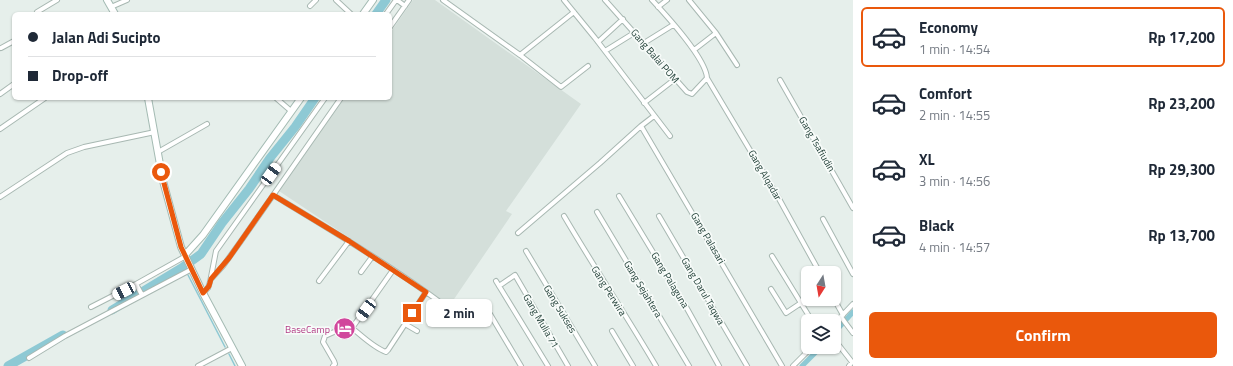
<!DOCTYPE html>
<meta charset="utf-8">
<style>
body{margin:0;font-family:"Titillium Web",sans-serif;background:#f2f2f3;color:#1f2937;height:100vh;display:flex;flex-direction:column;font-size:15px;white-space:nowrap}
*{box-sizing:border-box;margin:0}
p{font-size:13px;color:#747a83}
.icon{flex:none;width:22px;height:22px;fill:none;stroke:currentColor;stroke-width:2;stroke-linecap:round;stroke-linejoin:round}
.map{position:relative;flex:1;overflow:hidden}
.side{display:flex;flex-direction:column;background:#fff;width:380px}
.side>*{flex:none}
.top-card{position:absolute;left:12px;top:12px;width:380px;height:88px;border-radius:6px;box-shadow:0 1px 3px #0004;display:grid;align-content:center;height:88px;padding:0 16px;background:#fff}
.needle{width:26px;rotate:191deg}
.fabs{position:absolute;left:801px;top:266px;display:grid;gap:8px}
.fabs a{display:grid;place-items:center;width:40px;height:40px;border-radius:6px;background:#fff;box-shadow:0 1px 3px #0004;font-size:20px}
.end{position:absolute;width:18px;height:18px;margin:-9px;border:5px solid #ea580c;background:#fff;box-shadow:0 0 0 2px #fff}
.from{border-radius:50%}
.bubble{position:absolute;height:28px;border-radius:6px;background:#fff;box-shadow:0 1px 3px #0004;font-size:13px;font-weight:700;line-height:28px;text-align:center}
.car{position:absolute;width:12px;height:24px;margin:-12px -6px;border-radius:5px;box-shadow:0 0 3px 1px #0007;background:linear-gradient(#fff 24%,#345 0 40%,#fff 0 76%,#345 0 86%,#fff 0)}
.top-card b{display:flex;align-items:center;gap:14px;height:38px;font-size:15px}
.top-card b+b{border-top:1px solid #e0e1e3}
.top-card i{width:10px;height:10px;background:#1f2937}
ul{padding:7px 0 0;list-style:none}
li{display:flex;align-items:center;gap:12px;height:60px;margin:0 8px 6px;padding:0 8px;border:2px solid transparent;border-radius:6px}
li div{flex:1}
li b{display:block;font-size:15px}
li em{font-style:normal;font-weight:700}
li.on{border-color:#ea580c}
li>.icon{width:36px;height:36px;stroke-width:1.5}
.cta{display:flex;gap:8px;margin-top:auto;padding:8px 16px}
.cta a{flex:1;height:46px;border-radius:6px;background:#ea580c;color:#fff;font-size:16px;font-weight:700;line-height:46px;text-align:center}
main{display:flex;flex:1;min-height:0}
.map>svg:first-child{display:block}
</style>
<main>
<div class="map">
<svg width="853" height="366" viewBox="0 0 853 366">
<rect width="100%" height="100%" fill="#e6efeb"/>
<!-- built -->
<path fill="#d4dfda" d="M413 0H435L581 104 506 211 512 214 450 305 279 191 344 98H390V33Z"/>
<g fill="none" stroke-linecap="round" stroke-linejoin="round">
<!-- stream -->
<path stroke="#8ec9d4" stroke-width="1.5" d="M183 267 184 268
M188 275 225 347
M229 354 235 366"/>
<!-- canal -->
<path stroke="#8ec9d4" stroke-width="5" d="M834 333 853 312
M802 366 821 347"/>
<!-- river -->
<path stroke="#8ec9d4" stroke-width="9" d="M376 14 386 0
M112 310 183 267 201 254 222 223 249 189 270 158 295 127 315 98
M8 366 63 335"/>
<defs>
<path id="street" d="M336 0 351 14
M397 0 405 6
M443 0 520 55 574 12
M564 0 595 38 670 136
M605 0 687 92 692 94 707 78
M652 0C666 15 706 59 707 78L778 197 820 273
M689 0 716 33 694 50
M310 6 316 0
M111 7 127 0
M658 7 667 0
M36 14 37 12 57 0
M386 14 396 0
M390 27 409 0
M716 33 737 65
M598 42 623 19
M644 43 673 25
M1 48 14 41
M605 51 634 33
M520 55 561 87 588 66
M780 80 853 208
M0 94 14 84
M276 98 291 111
M644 103 675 79
M654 116 641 126 782 366
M0 129 45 98
M158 152 207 124
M273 195C331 230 390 265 444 305L448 308 451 307
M619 196 685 305 719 366
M0 197 67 153 84 147 155 132
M597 212 689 366
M564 216C594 267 626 315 656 366
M659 216 747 366
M823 219 853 274
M518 233 600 163 641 126
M526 251 595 366
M772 256 812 321
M393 270 352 328C362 336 374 348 386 352L388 350 426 292
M361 272 372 257
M211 279 223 266 241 241 341 98
M319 281 349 241
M496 281 548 366
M136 284 142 295
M499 286 515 275 568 366
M771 289 786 313 801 303
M203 293 208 288 210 282 216 251 325 98
M834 299 843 315
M91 307 136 284 186 256
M490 314 521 366
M841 317 853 333
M405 324 417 331
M834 324 853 304
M612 331 633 366
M834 339 852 362 849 366
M29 358 65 336 192 269
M198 366 232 348
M333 366 335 364 334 361 323 342 325 336 334 332
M793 366 812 347"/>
<path id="secondary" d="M107 0 115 14
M363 14 373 0
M148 98 163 181 181 247 203 293 242 366
M185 255 203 235 301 98"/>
</defs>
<!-- street casing -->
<use href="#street" stroke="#a8b8b2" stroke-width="6"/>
<!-- secondary casing -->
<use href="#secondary" stroke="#a4bbb3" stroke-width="8"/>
<!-- street -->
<use href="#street" stroke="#fff" stroke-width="4"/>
<!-- secondary -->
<use href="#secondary" stroke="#fff" stroke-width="6"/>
</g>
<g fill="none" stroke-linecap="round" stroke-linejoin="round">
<!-- route -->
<path stroke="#ea580c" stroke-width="5" d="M161 172 181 247 203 293 209 286 211 279 229 258 273 195 349 241 426 292 412 313"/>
</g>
<!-- icons -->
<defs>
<symbol id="hotel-disc" viewBox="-11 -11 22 22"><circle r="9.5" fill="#d1479c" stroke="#f7fbf9"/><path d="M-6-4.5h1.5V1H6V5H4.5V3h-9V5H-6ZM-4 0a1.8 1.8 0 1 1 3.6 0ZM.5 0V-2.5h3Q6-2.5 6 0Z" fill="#fff"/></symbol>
</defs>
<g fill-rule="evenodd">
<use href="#hotel-disc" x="332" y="316" width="25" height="25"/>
</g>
<g text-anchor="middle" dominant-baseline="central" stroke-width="3.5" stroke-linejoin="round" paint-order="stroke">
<!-- street labels -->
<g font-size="10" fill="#24423a" stroke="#f7fbf9">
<text transform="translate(655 56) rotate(49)">Gang Balai POM</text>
<text transform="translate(817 144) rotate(60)">Gang Tsafiudin</text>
<text transform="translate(765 175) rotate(60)">Gang Alqadar</text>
<text transform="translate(708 238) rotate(60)">Gang Palasari</text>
<text transform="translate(670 280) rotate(59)">Gang Palaguna</text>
<text transform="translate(643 289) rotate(59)">Gang Sejahtera</text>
<text transform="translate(609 291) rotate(58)">Gang Perwira</text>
<text transform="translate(703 291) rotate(60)">Gang Darul Taqwa</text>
<text transform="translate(560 309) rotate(59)">Gang Sukses</text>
<text transform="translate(541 321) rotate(60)">Gang Mulia 71</text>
</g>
<!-- hotel labels -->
<g font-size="10" fill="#b23c85" stroke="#f7fbf9" text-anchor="end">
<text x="330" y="329">BaseCamp</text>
</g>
</g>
</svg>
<div class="fabs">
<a><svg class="needle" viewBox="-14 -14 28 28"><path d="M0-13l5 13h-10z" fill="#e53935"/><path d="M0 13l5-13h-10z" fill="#747a83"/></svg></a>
<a><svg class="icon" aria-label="layers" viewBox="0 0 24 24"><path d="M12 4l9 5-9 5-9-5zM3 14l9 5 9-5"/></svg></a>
</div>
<i class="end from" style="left:161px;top:172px"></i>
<i class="end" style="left:412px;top:313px"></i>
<div class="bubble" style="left:426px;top:299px;width:66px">2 min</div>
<i class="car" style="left:271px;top:174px;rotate:36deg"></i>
<i class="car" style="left:124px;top:291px;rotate:243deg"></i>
<i class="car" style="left:366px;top:310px;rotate:217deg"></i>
<div class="top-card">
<b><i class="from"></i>Jalan Adi Sucipto</b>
<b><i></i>Drop-off</b>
</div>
</div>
<section class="side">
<ul>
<li class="on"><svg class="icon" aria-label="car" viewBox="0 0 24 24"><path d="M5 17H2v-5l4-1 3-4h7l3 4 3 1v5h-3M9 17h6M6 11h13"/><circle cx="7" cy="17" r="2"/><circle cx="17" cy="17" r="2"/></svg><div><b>Economy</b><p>1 min · 14:54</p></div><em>Rp 17,200</em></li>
<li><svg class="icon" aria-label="car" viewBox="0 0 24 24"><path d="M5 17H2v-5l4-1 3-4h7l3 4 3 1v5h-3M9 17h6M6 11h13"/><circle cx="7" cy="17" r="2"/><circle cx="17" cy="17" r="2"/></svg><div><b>Comfort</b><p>2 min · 14:55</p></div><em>Rp 23,200</em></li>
<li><svg class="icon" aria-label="car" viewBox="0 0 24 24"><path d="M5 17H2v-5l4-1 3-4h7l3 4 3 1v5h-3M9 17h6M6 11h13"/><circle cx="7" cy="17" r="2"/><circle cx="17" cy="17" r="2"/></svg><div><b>XL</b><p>3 min · 14:56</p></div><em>Rp 29,300</em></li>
<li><svg class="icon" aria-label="car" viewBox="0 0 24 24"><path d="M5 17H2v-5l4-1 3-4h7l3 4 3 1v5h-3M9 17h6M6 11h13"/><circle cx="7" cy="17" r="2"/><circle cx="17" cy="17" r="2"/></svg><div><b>Black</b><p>4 min · 14:57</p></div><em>Rp 13,700</em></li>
</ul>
<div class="cta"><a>Confirm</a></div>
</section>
</main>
